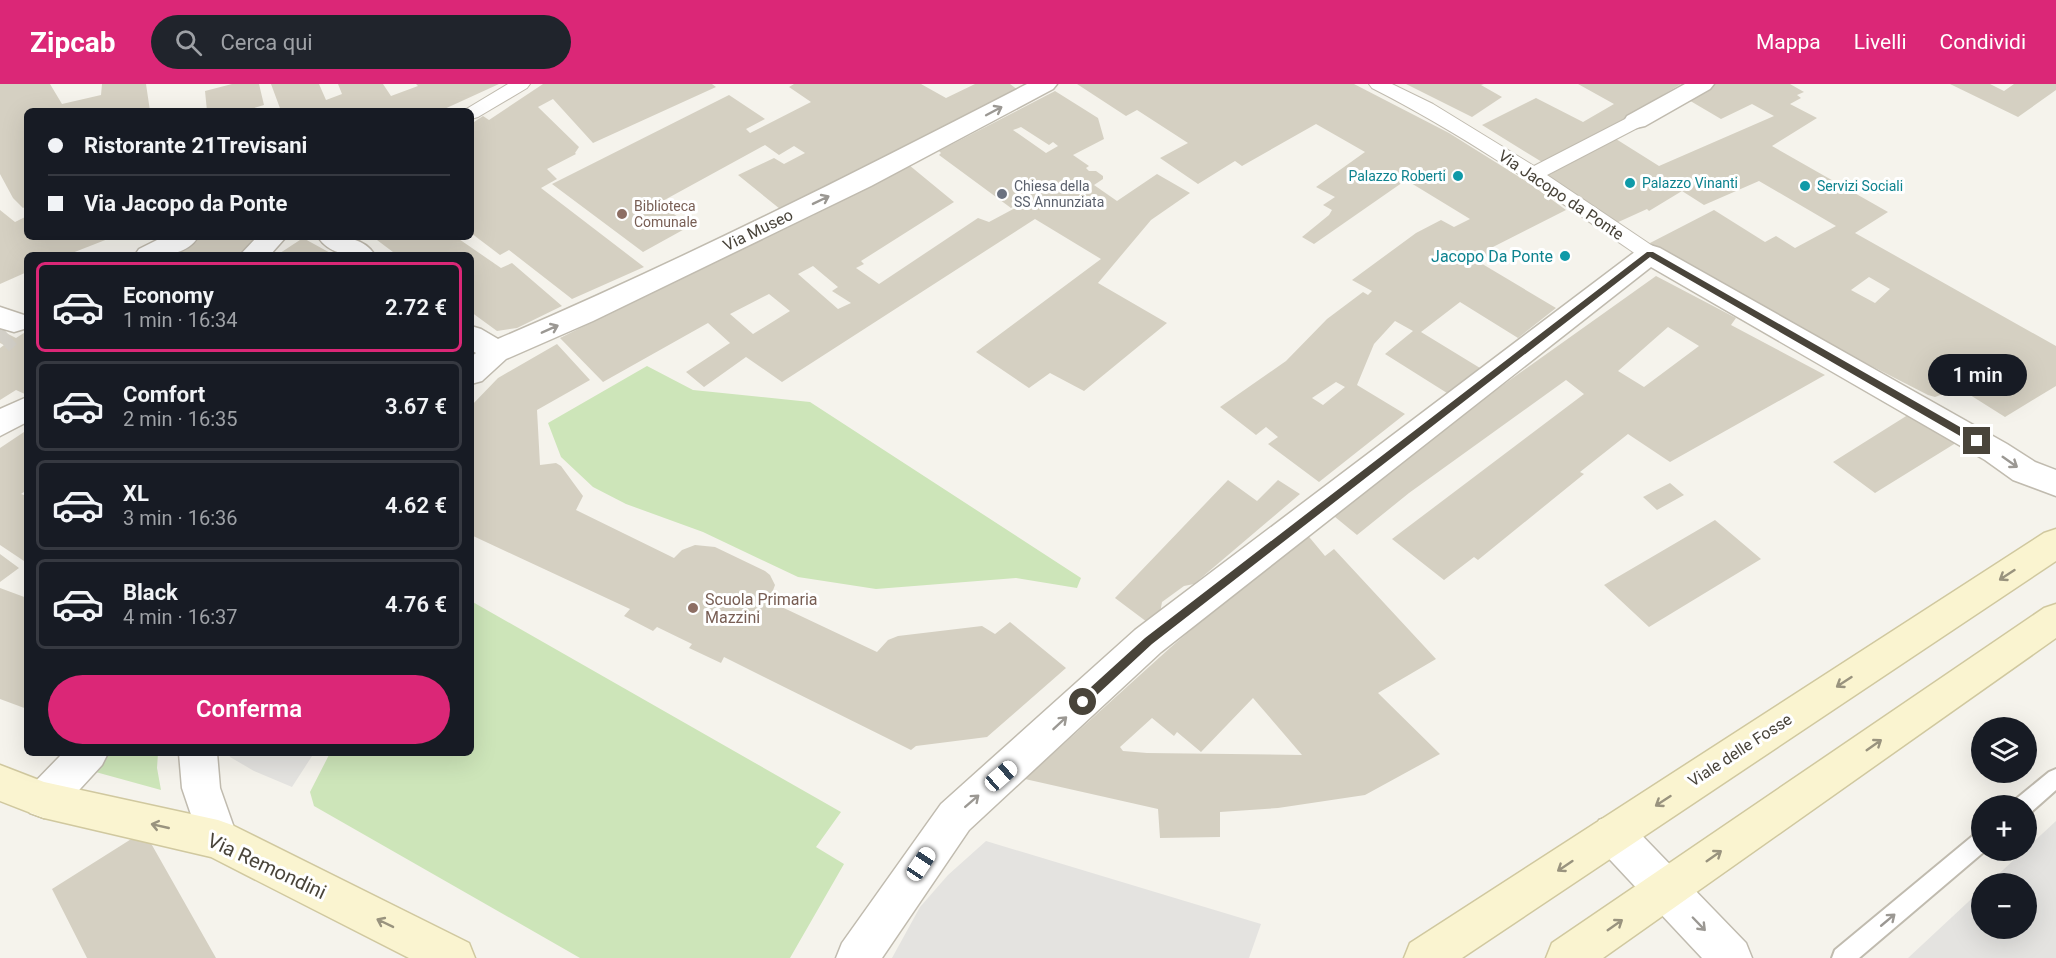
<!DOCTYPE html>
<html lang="it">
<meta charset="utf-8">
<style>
body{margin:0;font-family:Roboto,sans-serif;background:#20242c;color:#f1f3f6;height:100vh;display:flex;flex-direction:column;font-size:22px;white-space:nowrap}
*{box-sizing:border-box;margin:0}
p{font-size:20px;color:#9ea1a6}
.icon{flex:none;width:33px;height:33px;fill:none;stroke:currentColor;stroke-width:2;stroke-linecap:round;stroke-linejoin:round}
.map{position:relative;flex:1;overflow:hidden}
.details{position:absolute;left:24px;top:168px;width:450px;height:504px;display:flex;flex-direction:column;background:#171b24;border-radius:9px;box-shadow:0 6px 24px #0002}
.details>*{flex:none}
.banner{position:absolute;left:24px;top:24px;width:450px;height:132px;border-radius:9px;box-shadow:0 6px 24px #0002;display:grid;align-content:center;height:132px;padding:0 24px;background:#171b24}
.buttons{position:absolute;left:1971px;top:633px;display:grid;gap:12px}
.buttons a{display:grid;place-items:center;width:66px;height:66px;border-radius:50%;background:#171b24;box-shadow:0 6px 24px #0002;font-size:30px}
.end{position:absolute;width:27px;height:27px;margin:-14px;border:8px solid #49443a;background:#fff;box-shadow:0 0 0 3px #fff}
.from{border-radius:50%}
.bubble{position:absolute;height:42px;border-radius:21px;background:#171b24;box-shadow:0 6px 24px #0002;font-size:20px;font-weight:600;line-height:42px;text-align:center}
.car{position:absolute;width:18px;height:36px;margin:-18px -9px;border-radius:8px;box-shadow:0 0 4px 2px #0007;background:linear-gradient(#fff 24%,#345 0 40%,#fff 0 76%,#345 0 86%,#fff 0)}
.banner b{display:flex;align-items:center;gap:21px;height:57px;font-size:22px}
.banner b+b{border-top:2px solid #363941}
.banner i{width:15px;height:15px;background:#f1f3f6}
ul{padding:10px 0 0;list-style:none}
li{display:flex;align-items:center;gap:18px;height:90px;margin:0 12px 9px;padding:0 12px;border:3px solid #363941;border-radius:9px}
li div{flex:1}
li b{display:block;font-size:22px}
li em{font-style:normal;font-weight:600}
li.current{border-color:#db2777}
li>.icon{width:54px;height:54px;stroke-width:1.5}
.primary-button{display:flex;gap:12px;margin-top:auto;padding:12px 24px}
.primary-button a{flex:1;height:69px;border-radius:36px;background:#db2777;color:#fff;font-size:24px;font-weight:600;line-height:69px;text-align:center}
header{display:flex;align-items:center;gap:36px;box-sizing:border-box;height:84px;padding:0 30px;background:#db2777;color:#fff}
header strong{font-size:28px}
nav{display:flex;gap:33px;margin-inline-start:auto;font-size:21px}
.search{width:420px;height:54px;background:#20242c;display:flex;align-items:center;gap:15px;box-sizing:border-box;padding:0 21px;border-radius:33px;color:#9ea1a6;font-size:22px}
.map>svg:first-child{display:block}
</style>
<header>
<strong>Zipcab</strong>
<div class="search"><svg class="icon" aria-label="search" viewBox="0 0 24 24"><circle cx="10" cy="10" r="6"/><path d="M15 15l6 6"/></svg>Cerca qui</div>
<nav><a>Mappa</a><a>Livelli</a><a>Condividi</a></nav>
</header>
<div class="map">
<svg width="2056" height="874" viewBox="0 0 2056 874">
<rect width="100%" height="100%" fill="#f5f3ec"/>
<!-- green -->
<path fill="#cde5b9" d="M647 282 693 306 810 318 1081 494 1077 504 1016 494 876 505 798 493 703 448 626 420 593 403 561 373 548 339Z
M471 517 841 728 816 763 844 780 790 874H580L314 722 310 708 330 669H471Z
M111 669H158L157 684 161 706 92 687Z"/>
<!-- parking -->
<path fill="#e4e3e0" d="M229 669H314L292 703 254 687 230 673Z
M2056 737V874H1908L1981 806 1982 844H2026V800L1989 799Z
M986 757 1261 840 1249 874H892L920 823 948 791Z"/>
<!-- building -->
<path fill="#d5d0c2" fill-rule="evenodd" d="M0 0H50L62 20 101 11 102 0H146L150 27H27V122L23 124 13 114 0 90Z
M232 0H259L264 21 244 27H207L205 7Z
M271 0H319L326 16 342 10 338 0H383L391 12 418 2 416 0H499L440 27H317L316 24 307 27H281Z
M543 0H712L716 3 593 59 553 15 538 23 579 63 575 69 576 70 547 85 557 95 541 104 644 183 572 215 509 166 500 171 471 149V40L483 32 489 36Z
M794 0H921L946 14 975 0H1010L1018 6 780 125 738 91 774 74 784 80 805 69 794 62 779 71 765 61 659 119 690 142 643 168 552 100 729 11 765 35 746 45 750 49 811 18 789 3Z
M1077 0H1354L1449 49 1529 99 1566 126 1489 165 1493 168 1479 178 1556 224 1518 254 1460 218 1421 248 1480 284 1447 309 1385 270 1413 247 1395 237 1374 260 1357 301 1405 330 1319 398 1268 360 1278 353 1266 343 1256 351 1220 323 1286 277 1327 235 1363 208 1368 211 1372 207 1352 196 1416 149 1441 136 1454 143 1470 135 1406 96 1314 160 1302 153 1329 131 1332 126 1323 121 1335 113 1316 103 1365 68 1316 40 1242 82 1235 77 1198 100 1160 74 1188 59 1137 26 1126 32ZM1336 298 1345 303 1323 321 1312 314Z
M1406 0H1484L1481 1 1502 13 1472 33Z
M1578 0H1681L1602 48 1542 78 1482 41 1536 14 1583 38 1614 20Z
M1713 0H1790L1804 8 1797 11 1801 14 1790 20 1817 34 1772 62 1888 128 1855 149 2056 262V302L2005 333 1959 304 1935 313 1928 311 1844 268 1659 167 1650 159 1714 126 1765 158 1776 152 1795 164 1836 142 1759 97 1704 121 1682 107 1649 127 1647 125 1614 140 1546 90 1616 55 1659 82 1774 32 1752 20 1721 35 1687 15ZM1869 193 1890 205 1875 219 1851 206Z
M1950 0H1990L2004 7 2014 0H2056V6L2018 33Z
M1055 7 1098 34 1104 55 1073 71 1089 82 1086 84 1089 87H1096L1103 92V95L1094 101 1117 117 1157 90 1190 109 1151 136 1098 199 1167 239 1084 307 1050 289 1029 304 976 268 1101 175 1035 135 782 298 746 273 704 303 686 288 730 259 708 239 603 298 560 254 799 135 801 137 814 131 811 129 909 81 954 118 861 177 864 180 856 184 879 200 978 134 989 138 1019 122 1018 119 1011 124 939 71 941 69 939 67ZM1021 43 1049 61 1053 58 1058 62 1046 69 1013 46ZM813 182 838 203 832 207 851 219 838 225 798 190ZM769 210 790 227 753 250 730 230Z
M0 126 15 138 27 132V153H113L67 171H27V188L0 200Z
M199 153H259L246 171H162Z
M373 153H456L501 184 512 179 562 222 517 244 497 247 471 228V171H397Z
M303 154 334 171H277Z
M1656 192 1736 234 1731 241 1825 291 1670 378 1628 350 1580 388 1584 390 1478 476 1474 473 1444 496 1392 455 1584 310 1566 296 1409 409 1357 451 1329 428 1378 390ZM1668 243 1699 262 1644 303 1618 287Z
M0 246 16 254 27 247V311L16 306 0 316V264L4 261 0 259Z
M557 260 590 296 537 326 540 381 556 379 561 382 583 412 576 426 674 474 682 466 695 461 715 463 765 487 770 491 775 501 769 517 877 568 888 556 898 552 982 542 995 550 1010 538 1066 584 987 653 916 662 911 666 724 573 721 579 689 564 692 560 657 543 653 547 624 532 630 525 471 451V322L498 294Z
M1911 329 1959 357 1875 409 1833 378Z
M27 346V406L21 410 27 412V479L0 461V364Z
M1228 396 1257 417 1278 396 1300 410 1194 500 1184 502 1162 518 1160 529 1147 538 1115 514Z
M1670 399 1684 411 1657 426 1643 413Z
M1715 436 1761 475 1649 543 1604 501Z
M1305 448 1325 472 1334 465 1436 575 1378 609 1440 670 1365 711 1278 724 1220 728V753L1160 754 1158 725 1025 695 1171 563ZM1253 614 1302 671 1147 669 1123 667 1120 663 1152 634 1174 652 1177 648 1201 668Z
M0 470 19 484 0 498Z
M0 504 27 514V625L0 615Z
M144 747 216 874H87L52 805Z"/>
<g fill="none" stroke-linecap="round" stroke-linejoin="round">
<!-- minor-tunnel -->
<path stroke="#d3d0c8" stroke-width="27" stroke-dasharray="27 14" stroke-linecap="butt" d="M0 257 8 250"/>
<defs>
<path id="service" d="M2056 685V706L2030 729 2026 730V722H2013L2016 715 2049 688Z
M1982 748V766H1986L1859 874H1832L1835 866 1975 750Z"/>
<path id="pedestrian" d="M508 0H530L527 4 478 33 471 35V27H463Z
M1369 0H1392L1433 20 1534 82 1629 33H1643L1645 37 1643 41 1547 91 1657 165 1661 170 1657 175 1650 177 1643 175C1555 114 1467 52 1372 4Z"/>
<path id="minor" d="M1027 0H1057L1053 5 871 102 593 237 506 275 482 297 471 300V273L476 269 471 266V242L481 245 498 255C678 178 853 90 1027 0Z
M1685 0H1714L1710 5 1645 42 1636 44 1627 42 1624 37 1627 32Z
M163 153H198C185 174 157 171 135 171L139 165Z
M257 153H286L270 171H240Z
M318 153C339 153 362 151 375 171 353 171 331 173 318 153Z
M1650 161 1660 164 2007 360 2035 378 2056 386V412L2013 396 1985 376 1651 183 1161 568 969 746 882 874H836L842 859 941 720 1135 546 1640 164Z
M0 223 24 231 27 240 24 245 14 248 0 244Z
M27 313V338L0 352V325Z
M63 669H108L102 681 58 729 44 734 30 729 24 716 30 703Z
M179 669H217L220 704 238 755 232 769 218 774 204 769 182 704Z
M1613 731 1627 736 1746 859 1752 874H1702L1599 764 1593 750 1599 736Z"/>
<path id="secondary" d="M2056 445V477L1462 874H1404L1410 859 2044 449Z
M2056 520V554L1603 874H1546L1552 859 2044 524Z
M0 681 44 698 218 736 232 741 469 859 475 874H409L211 773 44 734 0 717Z"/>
</defs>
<!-- service casing -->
<use href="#service" stroke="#c0bbaf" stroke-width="4"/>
<!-- pedestrian casing -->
<use href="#pedestrian" stroke="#c0bbaf" stroke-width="2"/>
<!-- minor casing -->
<use href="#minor" stroke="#c0bbaf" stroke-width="3"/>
<!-- secondary casing -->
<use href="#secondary" stroke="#d0c89f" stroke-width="3"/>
<!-- service -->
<use href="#service" fill="#fff" fill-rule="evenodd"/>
<!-- pedestrian -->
<use href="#pedestrian" fill="#fff" fill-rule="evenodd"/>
<!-- minor -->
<use href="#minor" fill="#fff" fill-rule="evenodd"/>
<!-- secondary -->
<use href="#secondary" fill="#faf4d0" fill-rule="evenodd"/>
</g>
<!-- one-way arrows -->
<defs><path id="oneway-shaft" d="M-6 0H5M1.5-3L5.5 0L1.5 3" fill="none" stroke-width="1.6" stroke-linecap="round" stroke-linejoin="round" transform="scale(1.5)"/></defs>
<g stroke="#9b9893">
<use href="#oneway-shaft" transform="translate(994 27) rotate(-28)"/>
<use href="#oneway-shaft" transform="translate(821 116) rotate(-26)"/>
<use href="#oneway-shaft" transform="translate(550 245) rotate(-24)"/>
<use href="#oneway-shaft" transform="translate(2010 378) rotate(35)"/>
<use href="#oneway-shaft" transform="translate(1060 639) rotate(-43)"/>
<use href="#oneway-shaft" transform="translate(972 717) rotate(-41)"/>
<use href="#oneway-shaft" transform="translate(1888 836) rotate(-40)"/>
<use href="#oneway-shaft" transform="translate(1699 840) rotate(46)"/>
</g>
<g stroke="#99937e">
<use href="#oneway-shaft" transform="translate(2007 491) rotate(147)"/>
<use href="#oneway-shaft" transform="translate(1844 598) rotate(147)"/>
<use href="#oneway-shaft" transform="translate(1874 661) rotate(-35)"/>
<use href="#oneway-shaft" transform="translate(1663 717) rotate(147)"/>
<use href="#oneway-shaft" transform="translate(160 742) rotate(-167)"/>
<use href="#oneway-shaft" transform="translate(1714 772) rotate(-35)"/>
<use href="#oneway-shaft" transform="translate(1565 782) rotate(146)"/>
<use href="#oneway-shaft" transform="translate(385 839) rotate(-154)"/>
<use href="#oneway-shaft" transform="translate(1615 841) rotate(-35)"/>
</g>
<!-- route -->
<path fill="#49443a" d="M1647 168H1653L1981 355V360H1974L1650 173 1152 560 1086 621H1079V614L1145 554Z"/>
<!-- markers -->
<g fill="#0f9aa8" stroke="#fff" stroke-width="2">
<circle cx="1458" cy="92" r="6"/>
<circle cx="1630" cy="99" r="6"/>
<circle cx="1805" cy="102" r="6"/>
<circle cx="1565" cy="172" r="6"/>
</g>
<circle fill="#6b7280" stroke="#fff" stroke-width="2" cx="1002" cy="110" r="6"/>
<g fill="#8d6e63" stroke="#fff" stroke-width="2">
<circle cx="622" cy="130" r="6"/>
<circle cx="693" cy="524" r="6"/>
</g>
<g text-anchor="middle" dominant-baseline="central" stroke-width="6" stroke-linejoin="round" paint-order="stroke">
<!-- far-culture labels -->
<g font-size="14" fill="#0d838f" stroke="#fff" text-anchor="start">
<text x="1446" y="92" text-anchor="end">Palazzo Roberti</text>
<text x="1642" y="99">Palazzo Vinanti</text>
<text x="1817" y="102">Servizi Sociali</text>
</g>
<!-- far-worship labels -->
<g font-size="14" fill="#5b616d" stroke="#fff" text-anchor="start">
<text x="1014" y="102">Chiesa della<tspan x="1014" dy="16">SS Annunziata</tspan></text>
</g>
<!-- far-education labels -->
<g font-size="14" fill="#785e54" stroke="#fff" text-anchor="start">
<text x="634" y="122">Biblioteca<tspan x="634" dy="16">Comunale</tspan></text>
</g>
<!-- street labels -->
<g font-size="16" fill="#49443a" stroke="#fff">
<text transform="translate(1561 111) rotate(34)">Via Jacopo da Ponte</text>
<text transform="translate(758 146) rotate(-26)">Via Museo</text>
<text transform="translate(1740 666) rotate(-33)">Viale delle Fosse</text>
</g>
<!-- culture labels -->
<g font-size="16" fill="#0d838f" stroke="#fff" text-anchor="end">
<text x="1553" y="172">Jacopo Da Ponte</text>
</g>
<!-- education labels -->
<g font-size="16" fill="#785e54" stroke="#fff" text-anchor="start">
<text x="705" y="515">Scuola Primaria<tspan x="705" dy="18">Mazzini</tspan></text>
</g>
<!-- near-street labels -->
<g font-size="20" fill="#49443a" stroke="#fff">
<text transform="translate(267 782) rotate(25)">Via Remondini</text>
</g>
</g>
</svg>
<div class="buttons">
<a><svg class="icon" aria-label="layers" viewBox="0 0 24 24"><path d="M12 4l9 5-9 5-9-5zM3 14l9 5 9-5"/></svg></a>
<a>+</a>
<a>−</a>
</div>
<i class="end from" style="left:1083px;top:618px"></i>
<i class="end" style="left:1977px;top:357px"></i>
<div class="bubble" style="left:1928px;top:270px;width:99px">1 min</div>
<i class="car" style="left:1001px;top:692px;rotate:49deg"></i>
<i class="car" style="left:921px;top:780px;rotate:34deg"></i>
<div class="banner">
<b><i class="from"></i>Ristorante 21Trevisani</b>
<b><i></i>Via Jacopo da Ponte</b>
</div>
<section class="details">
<ul>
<li class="current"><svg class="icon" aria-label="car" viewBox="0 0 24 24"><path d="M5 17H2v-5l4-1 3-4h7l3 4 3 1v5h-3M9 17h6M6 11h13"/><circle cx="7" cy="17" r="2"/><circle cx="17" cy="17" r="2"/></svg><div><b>Economy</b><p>1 min · 16:34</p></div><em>2.72 €</em></li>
<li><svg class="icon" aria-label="car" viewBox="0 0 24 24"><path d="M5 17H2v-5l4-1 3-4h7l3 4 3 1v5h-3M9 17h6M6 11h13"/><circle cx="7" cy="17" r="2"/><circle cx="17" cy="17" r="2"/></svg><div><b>Comfort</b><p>2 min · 16:35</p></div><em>3.67 €</em></li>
<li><svg class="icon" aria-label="car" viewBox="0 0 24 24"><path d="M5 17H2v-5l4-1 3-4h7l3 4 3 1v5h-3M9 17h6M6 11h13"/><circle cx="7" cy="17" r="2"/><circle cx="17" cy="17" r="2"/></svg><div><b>XL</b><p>3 min · 16:36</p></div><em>4.62 €</em></li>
<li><svg class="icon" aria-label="car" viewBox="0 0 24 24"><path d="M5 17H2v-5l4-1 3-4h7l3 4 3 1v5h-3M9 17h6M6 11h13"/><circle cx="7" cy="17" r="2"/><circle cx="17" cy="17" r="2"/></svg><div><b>Black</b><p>4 min · 16:37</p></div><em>4.76 €</em></li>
</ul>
<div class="primary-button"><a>Conferma</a></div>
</section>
</div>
